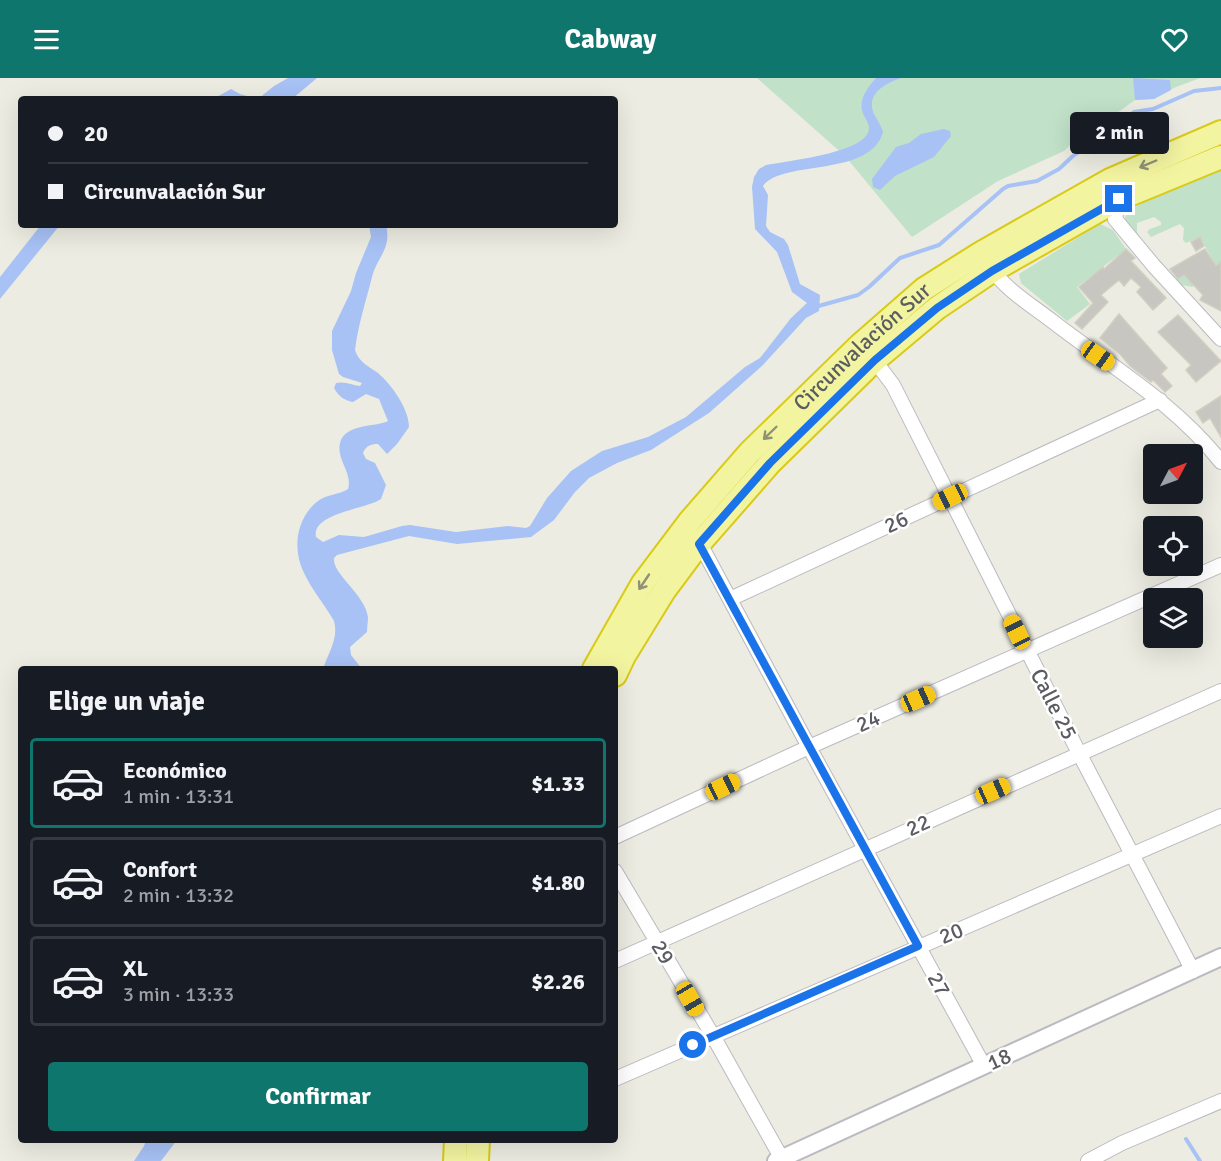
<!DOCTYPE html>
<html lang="es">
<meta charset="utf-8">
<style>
body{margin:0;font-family:Signika,sans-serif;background:#20242c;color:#f1f3f6;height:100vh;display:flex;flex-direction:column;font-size:22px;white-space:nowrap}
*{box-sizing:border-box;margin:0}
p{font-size:20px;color:#9ea1a6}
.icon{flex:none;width:33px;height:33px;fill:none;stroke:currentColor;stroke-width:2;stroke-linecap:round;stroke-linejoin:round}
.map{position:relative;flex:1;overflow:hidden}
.sheet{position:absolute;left:18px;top:588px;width:600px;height:477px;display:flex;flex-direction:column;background:#171b24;border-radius:6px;box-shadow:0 6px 24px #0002}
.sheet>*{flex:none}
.guide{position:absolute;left:18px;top:18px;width:600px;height:132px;border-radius:6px;box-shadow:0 6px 24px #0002;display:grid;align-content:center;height:132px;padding:0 30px;background:#171b24}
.needle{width:39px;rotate:49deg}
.controls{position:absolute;left:1143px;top:366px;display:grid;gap:12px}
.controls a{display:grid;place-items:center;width:60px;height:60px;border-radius:6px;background:#171b24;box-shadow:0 6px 24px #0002;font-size:30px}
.end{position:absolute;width:27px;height:27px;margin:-14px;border:8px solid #1a73e8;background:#fff;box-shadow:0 0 0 3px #fff}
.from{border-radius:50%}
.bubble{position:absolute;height:42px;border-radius:6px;background:#171b24;box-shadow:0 6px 24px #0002;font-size:20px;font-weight:700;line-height:42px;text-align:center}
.car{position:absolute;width:18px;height:36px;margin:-18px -9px;border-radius:8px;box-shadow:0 0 4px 2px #0007;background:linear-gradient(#f5c518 24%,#345 0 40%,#f5c518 0 76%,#345 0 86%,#f5c518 0)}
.guide b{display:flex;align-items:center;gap:21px;height:57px;font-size:22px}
.guide b+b{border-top:2px solid #363941}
.guide i{width:15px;height:15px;background:#f1f3f6}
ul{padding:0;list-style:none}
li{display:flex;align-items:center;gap:18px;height:90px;margin:0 12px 9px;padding:0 18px;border:3px solid #363941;border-radius:6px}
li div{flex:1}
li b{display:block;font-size:22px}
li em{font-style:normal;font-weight:700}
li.selected{border-color:#0f766e}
li>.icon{width:54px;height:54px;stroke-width:1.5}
h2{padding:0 30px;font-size:27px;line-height:72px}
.cta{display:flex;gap:12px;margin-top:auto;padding:12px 30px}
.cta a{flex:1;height:69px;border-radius:6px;background:#0f766e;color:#fff;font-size:24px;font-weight:700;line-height:69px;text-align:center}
header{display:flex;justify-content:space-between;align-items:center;height:78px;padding:0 30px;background:#0f766e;color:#fff;font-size:27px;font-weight:700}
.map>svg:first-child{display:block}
</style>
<header><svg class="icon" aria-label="menu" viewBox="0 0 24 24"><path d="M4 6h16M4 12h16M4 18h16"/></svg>Cabway<svg class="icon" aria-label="heart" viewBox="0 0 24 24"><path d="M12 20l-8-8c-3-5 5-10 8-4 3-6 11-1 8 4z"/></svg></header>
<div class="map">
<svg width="1221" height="1083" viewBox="0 0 1221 1083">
<rect width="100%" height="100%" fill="#ecece2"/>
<!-- green -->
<path fill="#c1e1c8" d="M757 0H1200L1176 9 1154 21 1135 22 1117 35 1102 40 1081 57 1064 73 998 103 912 159 845 78Z
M1221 87V189L1218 186 1192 209 1182 207 1177 202 1198 189 1211 179 1200 159 1186 165 1183 162 1184 150 1180 146 1151 159 1147 154 1150 151 1161 147V144L1154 139 1137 145V154L1142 163C1133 154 1117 144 1130 132L1165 111Z
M1100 146 1113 152 1126 171 1077 209 1090 226 1067 243 1021 205 1019 196Z"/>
<!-- water -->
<path fill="#a8c2f6" d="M288 0H317L292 21H213L231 11 240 16 258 21 274 8Z
M876 0H901C886 5 865 16 874 36 877 42 881 47 883 54 870 100 783 81 763 108L768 117 766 148 770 154 784 161 788 167 800 206 820 217 819 233 806 240 762 288 709 335 651 372 617 385 589 400 575 414 554 442 531 459 457 466 409 458 337 477 334 480C332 496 365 516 368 539 368 544 367 549 367 554L350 569 351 577 362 591H323C328 575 339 560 334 543 325 527 312 512 304 495 292 471 296 440 318 423 327 416 339 417 348 411 353 395 336 382 340 365 345 345 378 349 388 343L379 321 366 316 353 324C344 322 339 319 334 310L336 305C345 303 352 307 360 308L362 305 343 299 339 296 332 272V253L351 213 356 195 371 159 369 147H386C392 171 377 179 372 199 366 223 358 247 355 272 359 284 368 288 378 295 392 307 409 331 409 349L397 366 387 376 378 366C370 366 366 368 363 375L366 381 375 385 386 407 381 421C367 431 311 435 316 459L323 464 339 457 364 459 402 448 410 447 456 454 508 448 526 450 530 448 547 420 571 393 602 373 648 359 686 339 745 289 760 280 791 240 807 225 792 214 777 174 755 151 752 109 754 99 759 91 766 87C784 83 871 75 869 49 868 43 863 38 862 32 859 20 869 8 876 0Z
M1133 0 1170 2 1171 12 1154 21 1135 22Z
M944 51 950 53 951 58 934 79 895 98 880 112 873 109 872 101 896 69 909 65 921 56Z
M41 147H60L0 221V199Z
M146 1062H177L161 1083H134L144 1068Z"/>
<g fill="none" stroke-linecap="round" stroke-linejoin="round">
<!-- stream -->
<path stroke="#a8c2f6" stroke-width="4" d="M815 229 858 217 869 209 900 180 939 167 1003 111 1008 108 1037 103 1059 91 1074 77 1116 50 1134 34 1153 31 1194 13 1221 10
M1186 1061 1200 1083"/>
</g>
<!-- building -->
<path fill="#c7c6c0" stroke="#d0cfc1" stroke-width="1.5" d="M1200 159 1204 168 1196 173 1191 164Z
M1126 171 1135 180 1131 183 1166 220 1153 232 1137 214 1141 209 1131 200 1124 208 1119 202 1101 217 1108 224 1082 251 1075 245 1093 225 1079 209 1103 189 1104 191Z
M1205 171 1216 188 1221 184V233L1200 222 1203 217 1184 197 1178 201 1170 191Z
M1119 236 1167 290 1161 296 1172 308 1165 314 1153 302 1151 304 1130 288 1120 276 1100 260Z
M1178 237 1221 283 1196 304 1186 292 1191 287 1158 254Z
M1221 318V359L1210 340 1203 345 1196 334Z"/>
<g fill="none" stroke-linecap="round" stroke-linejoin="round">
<defs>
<path id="minor" d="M1117 117 1119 121 1115 141 1154 188 1221 261
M990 189C1006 212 1030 226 1052 243 1110 288 1175 325 1221 384
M872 279 893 307 1079 675 1193 893
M697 460 809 669 984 988
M730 521 1160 322
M615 759 809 669 1221 487
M615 793 713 958 782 1081
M615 883 1221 613
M615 1001 1221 738
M1088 1083 1122 1065 1221 1023"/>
<path id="tertiary" d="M776 1083 1221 879"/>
<g id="trunk">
<path id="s1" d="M594 591 643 505 689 444 750 374 860 267 924 211 981 175 1110 102 1221 54"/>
<path d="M615 597 624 578 664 513 699 466 770 385 875 282 937 230 992 193 1119 121 1221 79"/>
<path d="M455 1083 456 1062"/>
<path d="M477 1083 478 1062"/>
</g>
</defs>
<!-- minor casing -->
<use href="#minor" stroke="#babac0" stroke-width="16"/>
<!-- tertiary casing -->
<use href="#tertiary" stroke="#babac0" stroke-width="20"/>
<!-- trunk casing -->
<use href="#trunk" stroke="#d9ca15" stroke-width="26"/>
<!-- minor -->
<use href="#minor" stroke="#fff" stroke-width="14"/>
<!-- tertiary -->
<use href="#tertiary" stroke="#fff" stroke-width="16"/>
<!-- trunk -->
<use href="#trunk" stroke="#f2f4a0" stroke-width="22"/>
</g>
<!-- one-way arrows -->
<defs><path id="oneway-shaft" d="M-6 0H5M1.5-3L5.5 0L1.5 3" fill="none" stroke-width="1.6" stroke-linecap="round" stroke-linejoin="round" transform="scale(1.5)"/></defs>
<g stroke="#909178">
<use href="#oneway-shaft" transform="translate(1148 86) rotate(157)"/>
<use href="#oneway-shaft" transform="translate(770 355) rotate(136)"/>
<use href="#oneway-shaft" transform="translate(644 504) rotate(124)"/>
</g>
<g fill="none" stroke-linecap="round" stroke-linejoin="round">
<!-- route -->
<path stroke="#1a73e8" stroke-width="8" d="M693 967 918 868 699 466 770 385 875 282 937 230 992 193 1119 121"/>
</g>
<g text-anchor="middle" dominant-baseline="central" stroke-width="5" stroke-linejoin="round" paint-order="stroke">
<!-- street labels -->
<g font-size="22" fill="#5b5c62" stroke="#fff">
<text stroke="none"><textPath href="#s1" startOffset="422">Circunvalación Sur</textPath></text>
<text transform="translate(896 444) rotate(-25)">26</text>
<text transform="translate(1054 626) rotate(63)">Calle 25</text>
<text transform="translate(868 643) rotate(-24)">24</text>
<text transform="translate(918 747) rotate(-24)">22</text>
<text transform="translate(951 855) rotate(-23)">20</text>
<text transform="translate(663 874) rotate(59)">29</text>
<text transform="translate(939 906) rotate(61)">27</text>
<text transform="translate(999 981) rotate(-24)">18</text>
</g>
</g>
</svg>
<div class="controls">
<a><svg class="needle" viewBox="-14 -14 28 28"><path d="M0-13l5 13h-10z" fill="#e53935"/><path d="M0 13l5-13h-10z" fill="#9ea1a6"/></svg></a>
<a><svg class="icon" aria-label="locate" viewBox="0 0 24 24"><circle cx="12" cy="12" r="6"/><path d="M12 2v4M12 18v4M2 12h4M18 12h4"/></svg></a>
<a><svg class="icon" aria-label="layers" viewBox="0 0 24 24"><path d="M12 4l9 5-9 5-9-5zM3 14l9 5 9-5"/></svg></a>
</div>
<i class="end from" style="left:693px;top:967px"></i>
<i class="end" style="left:1119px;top:121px"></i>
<div class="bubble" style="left:1070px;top:34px;width:99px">2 min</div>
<i class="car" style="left:1098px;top:278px;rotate:125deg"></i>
<i class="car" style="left:950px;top:419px;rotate:245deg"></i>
<i class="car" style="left:1017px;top:554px;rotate:334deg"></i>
<i class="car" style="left:918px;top:621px;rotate:66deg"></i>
<i class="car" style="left:723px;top:709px;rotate:65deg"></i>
<i class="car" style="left:993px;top:713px;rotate:66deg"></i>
<i class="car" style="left:690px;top:921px;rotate:150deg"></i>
<div class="guide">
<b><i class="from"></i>20</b>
<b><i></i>Circunvalación Sur</b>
</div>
<section class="sheet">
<h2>Elige un viaje</h2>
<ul>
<li class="selected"><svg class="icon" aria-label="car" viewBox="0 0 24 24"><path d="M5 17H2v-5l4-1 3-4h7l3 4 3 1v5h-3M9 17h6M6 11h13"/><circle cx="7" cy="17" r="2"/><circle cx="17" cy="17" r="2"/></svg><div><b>Económico</b><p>1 min · 13:31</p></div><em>$1.33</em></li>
<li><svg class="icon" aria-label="car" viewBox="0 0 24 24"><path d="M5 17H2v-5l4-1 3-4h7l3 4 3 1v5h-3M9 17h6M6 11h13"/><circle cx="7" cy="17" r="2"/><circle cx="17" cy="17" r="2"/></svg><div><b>Confort</b><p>2 min · 13:32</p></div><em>$1.80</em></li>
<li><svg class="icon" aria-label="car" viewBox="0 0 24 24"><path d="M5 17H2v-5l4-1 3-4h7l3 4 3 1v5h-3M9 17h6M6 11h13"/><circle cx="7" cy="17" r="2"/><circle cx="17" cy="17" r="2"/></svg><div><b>XL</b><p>3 min · 13:33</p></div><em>$2.26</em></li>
</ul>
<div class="cta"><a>Confirmar</a></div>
</section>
</div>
